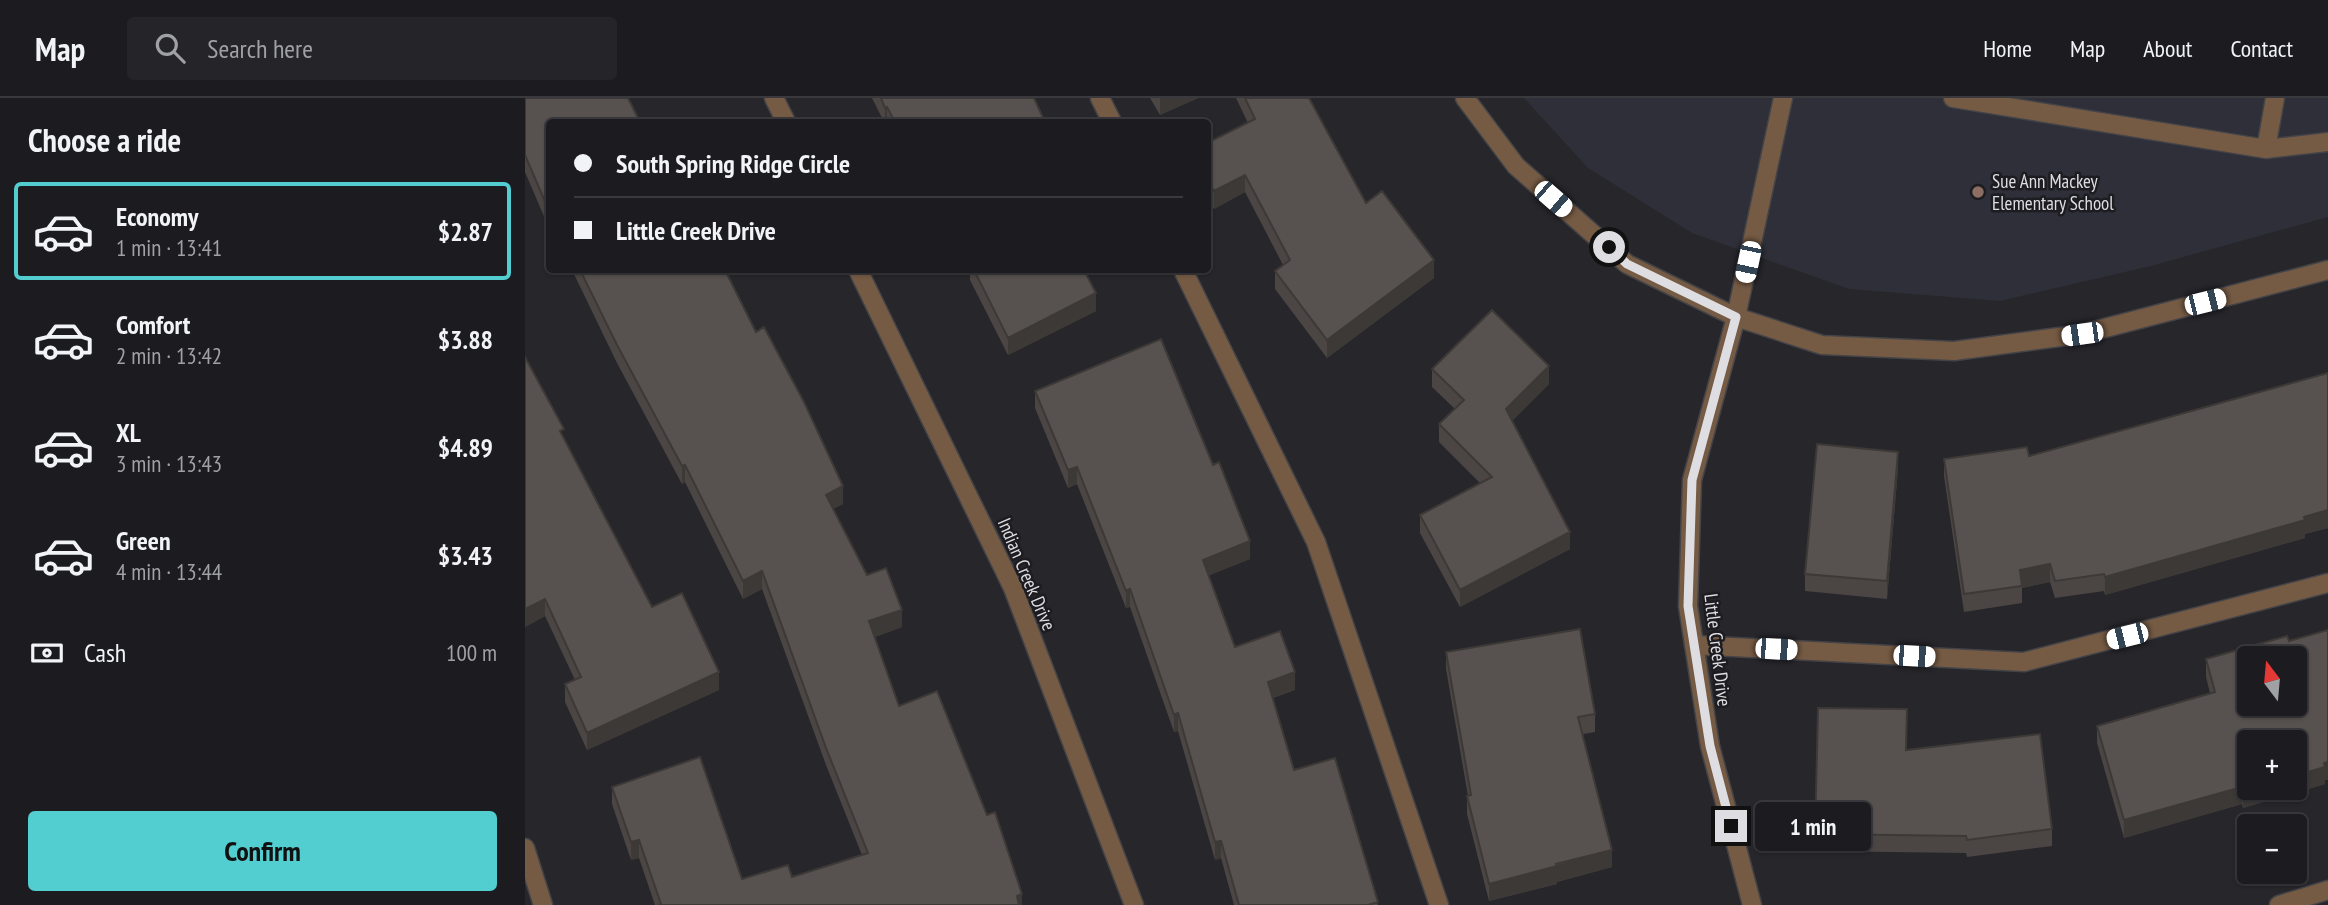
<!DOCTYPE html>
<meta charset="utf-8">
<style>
body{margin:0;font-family:"PT Sans Narrow",sans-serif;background:#252529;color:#f1f3f6;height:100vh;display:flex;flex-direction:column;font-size:26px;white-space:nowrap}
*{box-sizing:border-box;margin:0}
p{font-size:23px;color:#a0a1a5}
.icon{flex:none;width:38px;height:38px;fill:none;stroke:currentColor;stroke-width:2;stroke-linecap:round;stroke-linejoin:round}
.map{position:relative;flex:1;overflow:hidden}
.details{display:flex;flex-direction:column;background:#1c1c20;width:525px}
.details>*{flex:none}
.hud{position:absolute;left:21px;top:21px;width:665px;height:154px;border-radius:7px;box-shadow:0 2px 5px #0004,0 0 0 2px #3a3a3e;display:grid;align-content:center;height:154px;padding:0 28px;background:#1c1c20}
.needle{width:46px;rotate:344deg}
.buttons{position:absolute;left:1712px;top:548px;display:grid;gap:14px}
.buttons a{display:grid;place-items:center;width:70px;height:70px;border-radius:7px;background:#1c1c20;box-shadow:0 2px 5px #0004,0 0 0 2px #3a3a3e;font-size:35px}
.end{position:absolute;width:32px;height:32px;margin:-16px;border:9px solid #dedee2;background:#111;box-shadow:0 0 0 4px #111}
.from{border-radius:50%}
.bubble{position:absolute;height:49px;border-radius:7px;background:#1c1c20;box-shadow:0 2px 5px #0004,0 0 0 2px #3a3a3e;font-size:23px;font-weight:600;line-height:49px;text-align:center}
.car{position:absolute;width:21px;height:42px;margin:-21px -10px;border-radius:9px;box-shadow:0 0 5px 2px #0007;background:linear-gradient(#fff 24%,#345 0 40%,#fff 0 76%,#345 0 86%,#fff 0)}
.hud b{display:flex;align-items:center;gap:24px;height:66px;font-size:26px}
.hud b+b{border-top:2px solid #3a3a3e}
.hud i{width:18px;height:18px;background:#f1f3f6}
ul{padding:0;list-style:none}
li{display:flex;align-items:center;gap:21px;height:98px;margin:0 14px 10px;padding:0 14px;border:4px solid transparent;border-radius:7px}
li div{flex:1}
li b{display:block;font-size:26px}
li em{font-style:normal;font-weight:600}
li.current{border-color:#52cdd0}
li>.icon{width:63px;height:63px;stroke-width:1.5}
h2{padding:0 28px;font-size:32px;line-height:84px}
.pay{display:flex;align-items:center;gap:18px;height:77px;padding:0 28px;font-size:26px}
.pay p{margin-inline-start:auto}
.action{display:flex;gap:14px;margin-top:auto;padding:14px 28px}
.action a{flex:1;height:80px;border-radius:7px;background:#52cdd0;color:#111;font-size:28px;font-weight:600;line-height:80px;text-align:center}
header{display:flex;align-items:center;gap:42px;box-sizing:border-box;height:98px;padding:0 35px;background:#1c1c20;border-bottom:2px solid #3a3a3e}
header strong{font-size:33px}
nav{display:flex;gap:38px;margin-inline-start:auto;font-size:24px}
.search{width:490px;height:63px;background:#252529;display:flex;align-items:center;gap:18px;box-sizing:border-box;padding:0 24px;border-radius:7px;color:#a0a1a5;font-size:26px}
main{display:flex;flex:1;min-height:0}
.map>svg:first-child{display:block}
</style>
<header>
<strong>Map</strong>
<div class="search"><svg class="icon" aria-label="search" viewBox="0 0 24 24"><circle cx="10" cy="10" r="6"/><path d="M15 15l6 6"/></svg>Search here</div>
<nav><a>Home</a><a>Map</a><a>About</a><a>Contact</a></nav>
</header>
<main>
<section class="details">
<h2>Choose a ride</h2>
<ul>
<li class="current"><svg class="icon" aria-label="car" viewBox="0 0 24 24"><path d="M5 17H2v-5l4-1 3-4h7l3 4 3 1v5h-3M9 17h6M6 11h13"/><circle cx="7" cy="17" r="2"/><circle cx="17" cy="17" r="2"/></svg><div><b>Economy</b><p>1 min · 13:41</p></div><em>$2.87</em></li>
<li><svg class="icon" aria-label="car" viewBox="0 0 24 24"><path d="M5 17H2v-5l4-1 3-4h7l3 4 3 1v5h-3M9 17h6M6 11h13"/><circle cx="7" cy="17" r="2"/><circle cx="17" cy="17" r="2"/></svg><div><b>Comfort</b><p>2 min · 13:42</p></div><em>$3.88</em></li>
<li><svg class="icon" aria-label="car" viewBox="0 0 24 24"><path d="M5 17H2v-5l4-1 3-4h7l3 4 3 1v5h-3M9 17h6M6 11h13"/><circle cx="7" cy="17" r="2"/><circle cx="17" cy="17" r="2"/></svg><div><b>XL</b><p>3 min · 13:43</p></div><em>$4.89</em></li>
<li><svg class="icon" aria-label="car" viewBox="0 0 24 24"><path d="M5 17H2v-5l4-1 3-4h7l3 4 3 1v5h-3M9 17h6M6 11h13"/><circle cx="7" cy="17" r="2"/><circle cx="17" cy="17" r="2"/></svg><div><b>Green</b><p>4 min · 13:44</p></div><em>$3.43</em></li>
</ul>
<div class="pay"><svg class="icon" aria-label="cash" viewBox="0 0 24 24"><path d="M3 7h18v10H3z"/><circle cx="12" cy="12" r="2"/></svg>Cash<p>100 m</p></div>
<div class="action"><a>Confirm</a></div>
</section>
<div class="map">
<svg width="1803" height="807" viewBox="0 0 1803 807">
<rect width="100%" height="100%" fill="#26262b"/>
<!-- built -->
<path fill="#2e2f38" d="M999 0H1803V119L1626 168 1475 203 1324 191 1167 135 1063 70Z"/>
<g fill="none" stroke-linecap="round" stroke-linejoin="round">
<defs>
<path id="lane" d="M575 0 587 24
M1428 0 1741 51 1803 44
M1741 51 1750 0
M658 172 791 444 914 807
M1211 219 1258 0
M1169 547 1499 564 1803 485"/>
<path id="street" d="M249 0 261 24
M940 0 991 68 1102 166 1211 219 1297 247 1429 253 1557 236 1803 172
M333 172 488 490 609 807
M1211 219 1167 382 1163 508 1185 648 1227 807
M0 750 18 807
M1754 807 1803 792"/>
</defs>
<!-- lane casing -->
<use href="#lane" stroke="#434348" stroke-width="21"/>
<!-- street casing -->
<use href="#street" stroke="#434348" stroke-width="21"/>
<!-- lane -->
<use href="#lane" stroke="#765b44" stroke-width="18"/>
<!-- street -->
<use href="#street" stroke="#765b44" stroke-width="18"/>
</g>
<!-- wall -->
<path fill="#4b4644" d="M0 0 24 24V130L0 74Z
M347 0H509L520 24H359Z
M625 0H673L635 17Z
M711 0H784L841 105 909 180 802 260 750 191V173L758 167 720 94 689 111 682 99V45L723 25Z
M47 172H200L318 406 308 411 342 477 377 529 350 539 374 608 497 807H130L114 760 106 762 87 706V689L217 781 267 779 337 757 301 667 237 491 218 501 160 384 157 386 92 265Z
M445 172H559L571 213 483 257 445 182Z
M907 271 1024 286 987 323 1045 451 935 509 895 435V417L955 385 914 344V326L930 311 907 289Z
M1803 275V430L1780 436V440L1580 497 1579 493 1530 500 1525 484 1497 490V505L1439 514 1419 378V361L1504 358Z
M510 293 725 461 684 477 710 549 770 592 748 600 769 672 853 807H709L696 760 690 762 653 633 649 634 605 509 601 510 552 386 543 390 510 310Z
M39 341 127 509 194 592 62 652 40 604V586L50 582 20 518 0 529Z
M1373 371 1362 501 1280 493V476Z
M921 554 1070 616V634L1058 636 1087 769 1032 784V786L964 803 942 716V698H943L921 571Z
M1681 561 1800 682V686L1718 710 1717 706 1599 740 1572 645V628L1685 595 1681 579Z
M1293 610 1381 652 1527 731V748L1442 759 1441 755 1290 753Z"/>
<!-- shaded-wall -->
<path fill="#3d3937" d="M635 0H673L635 17Z
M362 9V24H360V10Z
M720 77V94L689 111V93Z
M909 162V180L802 260V242Z
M571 195V213L483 257V240Z
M1024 268V286L981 329V311Z
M1373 354V371L1362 501V483Z
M160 367V384L157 386V368Z
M552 369V386L543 390V372Z
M318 388V406L301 414V397Z
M1803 412V430L1780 436V440L1580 497V479Z
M1045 434V451L935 509V492Z
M725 443V461L678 480V462Z
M1525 466V484L1497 490 1495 472Z
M237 473V491L218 501V483Z
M605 491V509L601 510V493Z
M20 501V518L0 529V511Z
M377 512V529L344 541V523Z
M194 574V592L62 652V635Z
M770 574V592L743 601V584Z
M653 615V633L649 634V617Z
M1803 664V682H1800V686L1718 710V692L1727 690H1769V678Z
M1717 689V706L1599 740V722Z
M114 742V760L106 762V744Z
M696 743V760L690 762V744Z
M1087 752V769L1032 784V786L964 803V786Z
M497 796V807H492V798Z"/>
<!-- building -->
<path fill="#57514f" stroke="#3d3937" stroke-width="2" fill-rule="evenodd" d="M0 0H103L115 24H24V113L0 57Z
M356 0H509L520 24H370L362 9 360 10Z
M720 0H784L841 105 857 93 909 162 802 242 750 173 765 162 720 77 689 93 682 81V45L730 21Z
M55 172H200L231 234 239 229 279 304 318 388 301 397 342 477 361 470 377 512 344 523 374 608 412 593 462 717 470 714 497 796 492 798 494 807H133L136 806 114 742 106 744 87 689 175 659 217 781 263 767 267 779 343 755 301 650 237 473 218 483 160 367 157 368 92 247Z
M449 172H559L571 195 483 240Z
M967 212 1024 268 981 311 1045 434 935 492 895 417 967 379 914 326 939 302 907 271Z
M636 241 688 367 694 364 725 443 678 462 710 549 755 533 770 574 743 584 769 672 810 660 853 804 843 807H714L696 743 690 744 653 615 649 617 605 491 601 493 552 369 543 372 510 293Z
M0 259 39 331 35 333 127 509 157 495 194 574 62 635 40 586 56 579 20 501 0 511Z
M1803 275V412L1779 419 1780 422 1580 479 1579 476 1530 483 1525 466 1495 472 1497 488 1439 496 1419 361 1502 349 1504 358Z
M1292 346 1373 354 1362 483 1280 476Z
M1055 531 1070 616 1053 619 1087 752 1031 766 1032 768 964 786 942 698 946 697 921 554Z
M1803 532V664L1799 665 1800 669 1769 678V644H1724V690H1727L1718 692 1717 689 1599 722 1572 628 1690 594 1681 561 1762 538 1764 543ZM1724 560H1769V606H1724Z
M1293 610 1382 611 1381 652 1515 636 1527 731 1442 742 1441 738 1290 736Z"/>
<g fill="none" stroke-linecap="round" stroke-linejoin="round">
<!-- route -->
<path stroke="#dedee2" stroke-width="9" d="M1084 149 1102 166 1211 219 1167 382 1163 508 1185 648 1206 728"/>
</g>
<!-- markers -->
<circle fill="#8d6e63" stroke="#1c1c21" stroke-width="2.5" cx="1453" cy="94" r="7"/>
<g text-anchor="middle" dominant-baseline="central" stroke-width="5" stroke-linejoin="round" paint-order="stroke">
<!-- poi labels -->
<g font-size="19" fill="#dedee2" stroke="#1c1c21" text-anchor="start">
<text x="1467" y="83">Sue Ann Mackey<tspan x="1467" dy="22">Elementary School</tspan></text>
</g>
<!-- street labels -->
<g font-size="19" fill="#dedee2" stroke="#1c1c21">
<text transform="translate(502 476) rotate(67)">Indian Creek Drive</text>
<text transform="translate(1193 552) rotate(83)">Little Creek Drive</text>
</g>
</g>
</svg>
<div class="buttons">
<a><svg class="needle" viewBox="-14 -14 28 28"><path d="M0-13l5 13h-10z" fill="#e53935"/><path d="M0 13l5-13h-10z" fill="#a0a1a5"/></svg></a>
<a>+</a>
<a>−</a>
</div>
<i class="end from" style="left:1084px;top:149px"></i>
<i class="end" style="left:1206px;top:728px"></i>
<div class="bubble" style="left:1230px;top:704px;width:116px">1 min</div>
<i class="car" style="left:1028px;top:101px;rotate:131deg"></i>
<i class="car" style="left:1223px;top:164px;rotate:192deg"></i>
<i class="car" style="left:1680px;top:204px;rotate:76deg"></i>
<i class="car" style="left:1557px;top:236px;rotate:262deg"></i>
<i class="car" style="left:1602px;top:538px;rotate:256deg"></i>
<i class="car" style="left:1251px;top:551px;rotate:93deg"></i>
<i class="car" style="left:1389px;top:558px;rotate:93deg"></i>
<div class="hud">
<b><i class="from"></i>South Spring Ridge Circle</b>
<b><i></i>Little Creek Drive</b>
</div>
</div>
</main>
